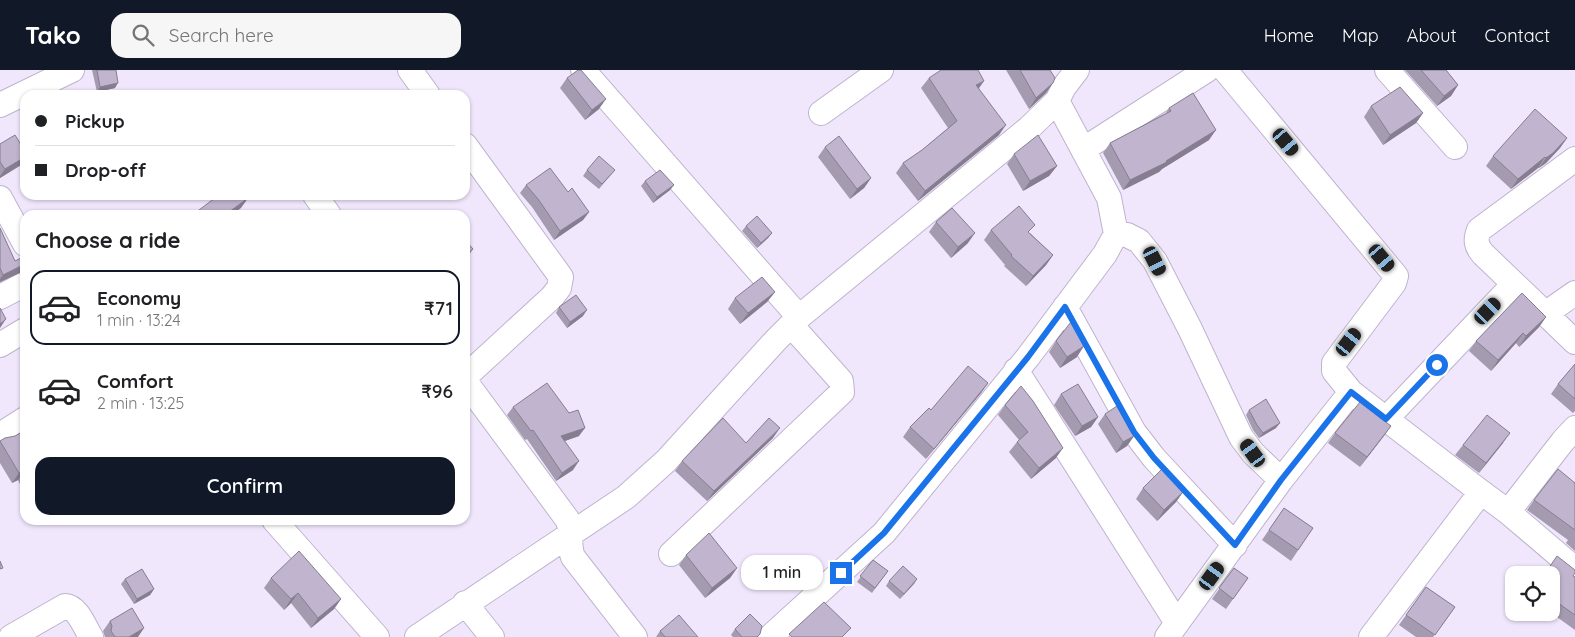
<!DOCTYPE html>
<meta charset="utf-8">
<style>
body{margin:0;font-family:Quicksand,sans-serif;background:#f6f6f6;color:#202124;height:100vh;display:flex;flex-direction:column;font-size:19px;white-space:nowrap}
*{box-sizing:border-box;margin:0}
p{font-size:16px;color:#757577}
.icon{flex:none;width:28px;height:28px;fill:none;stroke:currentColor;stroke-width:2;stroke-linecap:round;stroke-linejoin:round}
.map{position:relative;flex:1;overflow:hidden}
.sheet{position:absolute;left:20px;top:140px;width:450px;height:315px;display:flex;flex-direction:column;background:#fff;border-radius:15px;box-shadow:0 1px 4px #0004}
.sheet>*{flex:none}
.banner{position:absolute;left:20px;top:20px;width:450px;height:110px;border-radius:15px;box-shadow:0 1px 4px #0004;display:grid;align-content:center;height:110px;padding:0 15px;background:#fff}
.buttons{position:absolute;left:1505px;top:496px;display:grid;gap:10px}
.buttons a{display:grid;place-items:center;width:55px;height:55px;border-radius:10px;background:#fff;box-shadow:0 1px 4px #0004;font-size:25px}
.end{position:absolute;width:22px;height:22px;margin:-11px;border:6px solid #1a73e8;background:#fff;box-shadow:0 0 0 2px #fff}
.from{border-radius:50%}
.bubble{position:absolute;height:35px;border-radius:15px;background:#fff;box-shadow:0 1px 4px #0004;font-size:16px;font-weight:600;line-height:35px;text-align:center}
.car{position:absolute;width:15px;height:30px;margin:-15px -8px;border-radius:6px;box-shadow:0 0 4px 1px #0007;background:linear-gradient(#222 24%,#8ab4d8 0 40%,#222 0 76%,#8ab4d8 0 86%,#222 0)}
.banner b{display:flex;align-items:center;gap:18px;height:48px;font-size:19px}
.banner b+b{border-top:1px solid #e0e0e0}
.banner i{width:12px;height:12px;background:#202124}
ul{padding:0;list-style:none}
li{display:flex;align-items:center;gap:15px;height:75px;margin:0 10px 8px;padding:0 5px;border:2px solid transparent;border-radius:15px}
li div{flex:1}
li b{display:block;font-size:19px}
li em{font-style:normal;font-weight:600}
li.on{border-color:#111827}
li>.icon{width:45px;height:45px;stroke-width:1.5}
h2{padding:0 15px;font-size:22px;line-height:60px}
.button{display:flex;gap:10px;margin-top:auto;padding:10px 15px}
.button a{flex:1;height:58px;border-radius:15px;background:#111827;color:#fff;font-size:20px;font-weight:600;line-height:58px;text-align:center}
header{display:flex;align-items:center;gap:30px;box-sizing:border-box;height:70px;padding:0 25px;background:#111827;color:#fff}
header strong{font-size:24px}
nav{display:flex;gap:28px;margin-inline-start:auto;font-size:18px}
.search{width:350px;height:45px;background:#f6f6f6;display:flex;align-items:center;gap:12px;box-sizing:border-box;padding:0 18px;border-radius:15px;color:#757577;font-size:19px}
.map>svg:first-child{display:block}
</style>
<header>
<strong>Tako</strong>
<div class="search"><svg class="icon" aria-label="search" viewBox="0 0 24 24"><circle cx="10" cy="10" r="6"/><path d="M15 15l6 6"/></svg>Search here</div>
<nav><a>Home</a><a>Map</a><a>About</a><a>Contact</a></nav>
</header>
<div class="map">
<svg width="1575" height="567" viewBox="0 0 1575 567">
<rect width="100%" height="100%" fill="#f1e7fd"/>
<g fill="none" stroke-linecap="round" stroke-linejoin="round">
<defs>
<path id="minor" d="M410 0 428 25
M583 0 799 247
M1225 0 1396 206 1394 213 1334 293V301L1351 322
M1387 0 1455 77
M0 35 72 0
M821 43 881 0
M465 75 561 207 559 218 552 227 465 307
M1084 79 1207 0
M1575 89 1479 160C1475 170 1476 176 1483 184L1575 272
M315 125 329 145
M0 128 25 174
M1116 164 1127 165 1139 171 1155 191 1190 259 1241 367 1253 383 1281 410
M0 227 25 214
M1065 237 1134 362 1154 388 1235 475
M1545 244 1575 223
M0 275 25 260
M1016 300 1177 553
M465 311 567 449C574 463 567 472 573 487L635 567
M1386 349 1481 422
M1575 358 1563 371 1508 442 1575 499
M0 365 25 349
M274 450 377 567
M671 484 842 322 841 311 791 255
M465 533 492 567
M11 567 65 536C78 537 84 556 91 567
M417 567 626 427 666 391 776 270 799 247 1029 58 1057 31 1064 17 1077 0
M770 567 884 463 1028 287 1105 184 1116 164 1109 128 1057 31
M1167 567 1281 410 1351 322 1386 349 1514 214
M1371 567 1481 422 1508 442"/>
</defs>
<!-- minor casing -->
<use href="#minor" stroke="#bfb3cd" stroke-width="26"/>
<!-- minor -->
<use href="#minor" stroke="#fff" stroke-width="24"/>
</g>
<!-- wall -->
<path fill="#a59bb1" d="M92 0H116L115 18 97 22Z
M1006 0H1050L1053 13 1046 23 1029 39Z
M1405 0H1446L1458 15 1451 26 1437 36Z
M567 8 599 39 585 50 560 18Z
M929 8 979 18 999 65 918 131 896 103 903 93 922 80 948 58 921 18Z
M1371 36 1423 43 1416 53 1383 75 1364 47Z
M1169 38 1209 70 1162 99 1159 102 1123 120 1103 83 1110 73 1166 43Z
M1567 68 1560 78 1546 93 1539 98H1538L1511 119 1486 96 1493 86Z
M0 74 21 95 0 108Z
M825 77 871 108 864 118 850 129 818 87Z
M1014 84 1057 96 1049 106 1023 121 1007 94Z
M587 100H615L599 119 583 106Z
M645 111 674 115 670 120 653 133 641 116Z
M526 115 568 122 589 142 583 150 554 170 532 137 520 123Z
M936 152 968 173 951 188 929 162Z
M746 156 772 163 768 168 757 178 742 161Z
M0 158 15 191 25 186V199L24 201 0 212Z
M991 160 1030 163 1053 185 1046 195 1026 216 1004 196 1005 195 984 170Z
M775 222 767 232 740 254 728 239 735 228Z
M559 237 583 246 567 258 556 243Z
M1546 247 1539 257 1519 277 1516 273 1491 301 1469 281 1476 271Z
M1056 271 1077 287 1060 298 1049 282Z
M25 272V288L20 279Z
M1575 294V341L1573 343 1551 324 1558 314Z
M988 313 981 323 926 389 903 367 910 357 931 340Z
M1061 324 1098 347 1091 357 1075 366 1054 335Z
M1005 335 1056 388 1031 409 1009 382 1017 372 1019 370 998 345Z
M513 337 579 366 565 371 573 400 556 411 527 369 525 370 507 345Z
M1249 340 1276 358 1259 368 1253 360 1246 345Z
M1105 344 1134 366 1127 376 1116 383 1098 354Z
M1391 356 1360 397 1328 373 1335 363Z
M25 360V424L18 410 12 413 0 393V371L15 366Z
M773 368 707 431 675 401 682 391 746 373Z
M1503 373 1479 403 1455 385 1463 375Z
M1575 413V481L1566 473 1568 470 1527 440 1534 430Z
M1143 418 1183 422 1176 432 1157 451 1136 429Z
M1284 438 1313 458 1291 491 1262 470Z
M686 485 737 498 730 508 705 528 679 495Z
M873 490 888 501 872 523 857 512Z
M1234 498 1248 508 1226 539 1212 529Z
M1551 505 1573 506 1575 507V560L1550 542H1551Z
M271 508 341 529 334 539 311 558 291 533 284 540 264 518Z
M125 509 154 519 150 525 134 534 121 514Z
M917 509 900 529 886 516 889 511Z
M1426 517 1455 537 1433 567H1416L1399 555Z
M110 551 138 567H105L103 561Z
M735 559 760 564 758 567H733L731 565Z
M660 561 698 567H656Z"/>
<!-- shaded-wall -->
<path fill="#867e90" d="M984 11 977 21 976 15Z
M118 13 115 18 97 22 100 17Z
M1053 13 1046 23 1029 39 1036 28Z
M1458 15 1451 26 1437 36 1444 26Z
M606 29 599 39 585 50 592 40Z
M1423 43 1416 53 1383 75 1390 65Z
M1006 55 999 65 918 131 925 121Z
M1216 60 1209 70 1162 99 1159 102 1123 120 1130 110 1166 91Z
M1567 68 1560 78 1546 93 1539 98 1546 88Z
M25 87V89L21 95 0 108V106L5 99Z
M1545 87 1538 98 1511 119 1518 109Z
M1057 96 1049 106 1023 121 1030 111Z
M871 108 864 118 850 129 857 119Z
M674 115 670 120 653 133 657 127Z
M248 128 241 138 232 145H225Z
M589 142 583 150 554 170 560 161Z
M772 163 768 168 757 178 761 173Z
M975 163 968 173 951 188 958 177Z
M473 179 466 189 465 190V186Z
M1053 185 1046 195 1026 216 1033 206Z
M25 194V199L24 201 0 212V209L3 205Z
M775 222 767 232 740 254 748 243Z
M587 240 583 246 567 258 570 252Z
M1546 247 1539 257 1519 277 1526 266Z
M6 249 0 258V254Z
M1523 263 1516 273 1491 301 1498 290Z
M1084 276 1077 287 1060 298 1067 287Z
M988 313 981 323 926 389 934 379Z
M1098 347 1091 357 1075 366 1082 356Z
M1280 353 1276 358 1259 368 1263 363Z
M1391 356 1384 366 1360 397 1367 387Z
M585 358 579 366 556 374 561 366Z
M780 358 773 368 707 431 714 421Z
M1510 363 1503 373 1479 403 1486 393Z
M1134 366 1127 376 1116 383 1123 372Z
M1063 378 1056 388 1031 409 1039 398Z
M579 391 573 400 556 411 562 403Z
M25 400 18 410 12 413 19 403Z
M1183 422 1176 432 1157 451 1164 440Z
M737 498 730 508 705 528 712 518Z
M917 509 914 514 900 529 904 524Z
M154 519 150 525 134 534 137 529Z
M298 523 291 533 284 540 291 529Z
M341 529 334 539 311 558 318 548Z
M144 558 138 567H129Z"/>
<!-- building -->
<path fill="#c0b4ce" stroke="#867e90" d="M97 0H116L118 13 100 17Z
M578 0H581L606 29 592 40 567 8Z
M941 0H978L984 11 976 15 1006 55 925 121 903 93 922 80 957 51 929 8Z
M1020 0H1050L1055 8 1053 13 1036 28Z
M1421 0H1446L1458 15 1444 26Z
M1400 17 1423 43 1390 65 1371 36Z
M1193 23 1216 60 1166 91 1167 92 1130 110 1110 73 1171 41 1169 38Z
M1535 39 1567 68 1553 83 1546 88 1545 87 1518 109 1493 86Z
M15 65 25 81V87L5 99 0 92V74Z
M1038 65 1057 96 1030 111 1014 84Z
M839 66 871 108 857 119 825 77Z
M599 86 615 100 602 114 587 100Z
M550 98 568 122 572 118 589 142 560 161 538 129 526 115Z
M660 100 674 115 657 127 645 111Z
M219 125H246L248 128 225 145H196L195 143Z
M1019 136 1035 155 1028 162 1053 185 1033 206 1011 186 1012 185 991 160Z
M952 138 975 163 958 177 936 152Z
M757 146 772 163 761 173 746 156Z
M0 158 15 191 25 186V194L3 205 0 198Z
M465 170 473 179 465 186Z
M762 207 775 222 748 243 735 228Z
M1522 223 1546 247 1526 266 1523 263 1498 290 1476 271Z
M576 225 587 240 570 252 559 237Z
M0 238 6 249 0 254Z
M1071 252 1084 276 1067 287 1056 271Z
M1575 294V329L1558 314Z
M968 296 988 313 934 379 910 357 929 338 931 340Z
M547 313 569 343 578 340 585 358 561 366 579 391 562 403 533 360 531 361 513 337Z
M1078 314 1098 347 1082 356 1061 324Z
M1021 316 1033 331 1063 378 1039 398 1017 372 1028 362 1005 335Z
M1266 329 1280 353 1263 363 1257 355 1249 340Z
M1360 332 1391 356 1367 387 1335 363Z
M1117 336 1134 366 1123 372 1105 344Z
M1487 345 1510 363 1486 393 1463 375Z
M723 348 746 373 769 348 780 358 714 421 682 391Z
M25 360V400L19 403 0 371 5 368 15 366Z
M1162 399 1183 422 1164 440 1143 418Z
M1558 399 1575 413V460L1534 430Z
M1284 438 1313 458 1298 480 1269 460Z
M709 463 737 498 712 518 686 485Z
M299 481 341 529 318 548 298 523 291 529 271 508Z
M1557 486 1575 500V503L1573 506 1575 507V545L1551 528V505H1544Z
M873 490 888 501 875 518 860 506Z
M0 491 3 498 0 499Z
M903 496 917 509 904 524 889 511Z
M1234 498 1248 508 1233 529 1219 518Z
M142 499 154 519 137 529 125 509Z
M1426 517 1455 537 1435 565 1406 545Z
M824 532 851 558 842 567H792L789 564Z
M132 538 144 558 129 567H115L111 561 112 556 110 551Z
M750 544 762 556 760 564 757 567H742L735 559Z
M679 545 698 567H665L660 561Z"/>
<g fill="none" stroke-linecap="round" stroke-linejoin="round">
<!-- route -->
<path stroke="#1a73e8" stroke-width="6" d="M841 503 884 463 1028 287 1065 237 1134 362 1154 388 1235 475 1281 410 1351 322 1386 349 1437 295"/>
</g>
</svg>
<div class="buttons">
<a><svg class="icon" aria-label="locate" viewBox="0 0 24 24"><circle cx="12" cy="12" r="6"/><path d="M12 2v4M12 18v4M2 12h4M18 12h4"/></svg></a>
</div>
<i class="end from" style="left:1437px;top:295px"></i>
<i class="end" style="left:841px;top:503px"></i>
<div class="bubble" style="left:741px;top:485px;width:82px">1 min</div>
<i class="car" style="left:1286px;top:72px;rotate:140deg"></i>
<i class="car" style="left:1382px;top:188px;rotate:140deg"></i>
<i class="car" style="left:1155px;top:191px;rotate:153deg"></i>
<i class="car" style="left:1488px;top:241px;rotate:44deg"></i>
<i class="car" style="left:1349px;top:272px;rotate:37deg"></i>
<i class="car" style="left:1253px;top:383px;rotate:324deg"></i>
<i class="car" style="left:1212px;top:506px;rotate:36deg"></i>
<div class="banner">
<b><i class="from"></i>Pickup</b>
<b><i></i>Drop-off</b>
</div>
<section class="sheet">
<h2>Choose a ride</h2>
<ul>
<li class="on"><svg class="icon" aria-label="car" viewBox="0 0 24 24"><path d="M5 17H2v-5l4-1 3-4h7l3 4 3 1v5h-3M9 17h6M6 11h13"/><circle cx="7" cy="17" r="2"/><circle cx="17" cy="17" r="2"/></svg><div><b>Economy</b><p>1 min · 13:24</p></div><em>₹71</em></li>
<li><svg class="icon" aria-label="car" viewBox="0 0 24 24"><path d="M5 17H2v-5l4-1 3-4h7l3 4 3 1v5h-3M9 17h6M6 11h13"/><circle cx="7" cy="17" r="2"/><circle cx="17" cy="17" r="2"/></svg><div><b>Comfort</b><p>2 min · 13:25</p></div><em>₹96</em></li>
</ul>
<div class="button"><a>Confirm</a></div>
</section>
</div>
